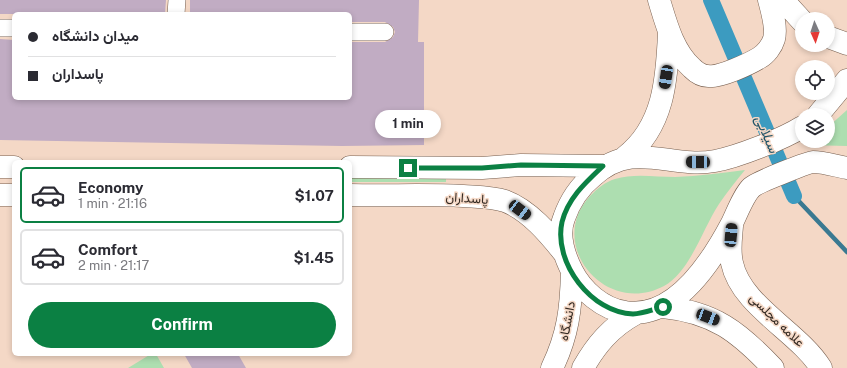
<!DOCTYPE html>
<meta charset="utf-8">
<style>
body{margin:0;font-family:"Public Sans",Vazirmatn,sans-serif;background:#f2f2f3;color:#2b2b33;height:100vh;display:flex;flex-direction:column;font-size:15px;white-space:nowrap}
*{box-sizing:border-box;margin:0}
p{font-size:13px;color:#7c7c81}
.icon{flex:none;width:22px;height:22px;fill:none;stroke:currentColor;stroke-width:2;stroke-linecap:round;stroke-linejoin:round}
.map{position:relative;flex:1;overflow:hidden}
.sheet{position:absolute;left:12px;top:160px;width:340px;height:196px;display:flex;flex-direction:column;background:#fff;border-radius:6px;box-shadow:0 2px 6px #0003}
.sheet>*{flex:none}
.hud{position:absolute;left:12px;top:12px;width:340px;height:88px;border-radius:6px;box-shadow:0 2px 6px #0003;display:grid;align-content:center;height:88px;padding:0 16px;background:#fff}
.needle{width:26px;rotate:177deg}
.tools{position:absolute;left:795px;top:12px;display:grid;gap:8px}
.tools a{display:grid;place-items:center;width:40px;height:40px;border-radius:50%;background:#fff;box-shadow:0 2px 6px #0003;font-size:20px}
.end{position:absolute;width:18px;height:18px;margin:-9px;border:5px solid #0b8043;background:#fff;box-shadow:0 0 0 2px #fff}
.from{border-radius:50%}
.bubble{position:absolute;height:28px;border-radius:14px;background:#fff;box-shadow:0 2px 6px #0003;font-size:13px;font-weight:700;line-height:28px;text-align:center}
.car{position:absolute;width:12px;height:24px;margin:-12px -6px;border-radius:5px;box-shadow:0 0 3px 1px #0007;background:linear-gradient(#222 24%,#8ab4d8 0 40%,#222 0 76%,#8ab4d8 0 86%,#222 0)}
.hud b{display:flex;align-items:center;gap:14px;height:38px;font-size:15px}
.hud b+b{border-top:1px solid #e1e1e2}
.hud i{width:10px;height:10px;background:#2b2b33}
ul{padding:7px 0 0;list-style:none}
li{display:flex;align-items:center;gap:12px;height:56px;margin:0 8px 6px;padding:0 8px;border:2px solid #e1e1e2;border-radius:6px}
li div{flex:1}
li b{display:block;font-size:15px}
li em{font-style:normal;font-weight:700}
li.active{border-color:#0b8043}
li>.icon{width:36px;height:36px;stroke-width:1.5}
.cta{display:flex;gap:8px;margin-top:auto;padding:8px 16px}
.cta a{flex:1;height:46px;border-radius:24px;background:#0b8043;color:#fff;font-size:16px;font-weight:700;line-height:46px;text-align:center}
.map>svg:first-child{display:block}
</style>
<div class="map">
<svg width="847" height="368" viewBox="0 0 847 368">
<rect width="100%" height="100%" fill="#f4d8c6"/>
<!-- green -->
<path fill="#addeb0" d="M847 110V146L805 145 810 141H828V127Z
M350 170H446V182H350Z
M745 170C736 181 727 192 719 204 703 228 690 272 664 286 606 317 545 245 590 196 597 189 605 182 615 179 634 173 656 177 675 177 699 176 722 173 745 170Z
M151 354H156L164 368H128Z"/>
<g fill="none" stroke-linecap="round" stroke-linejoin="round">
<!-- stream -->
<path stroke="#3a7991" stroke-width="4.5" d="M794 196 847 252"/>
<!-- canal -->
<path stroke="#3c9bc0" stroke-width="16" d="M711 0 794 196"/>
</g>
<!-- building -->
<path fill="#c1acc3" d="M0 0H166L165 14H0Z
M190 0H419L418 42H424V145L342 146 0 140V39L14 40V98H350V42H385L393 37 395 32 393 27 385 22H350V14L190 13Z
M184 354H238L246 368H192Z"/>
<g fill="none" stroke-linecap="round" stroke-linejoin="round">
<defs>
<path id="street" d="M176 14 177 0
M0 28H14
M350 32H385"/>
<path id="secondary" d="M659 0C666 23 673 51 692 68 696 72 702 76 708 76 719 78 749 64 759 58 766 54 772 46 774 39 777 28 772 11 769 0
M783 0 802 21
M828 37 847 44
M818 115 847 80
M802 127C783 139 737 157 715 161 669 169 634 139 593 176 579 187 570 201 564 218 557 236 564 255 572 271 582 291 603 309 625 312 675 320 712 261 732 223 737 213 744 194 752 187 755 183 809 162 813 162 824 162 836 166 847 168
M625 157C664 127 667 79 669 33
M0 167H14
M350 167 482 168 521 165 603 166
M0 195H14
M350 195C388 196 425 194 463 196 476 197 492 197 505 201 529 210 549 234 564 253
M732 226C731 239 729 251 732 263 741 306 799 332 821 368
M663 307C714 312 739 332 773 368
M552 368C568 335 571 309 572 272
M583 368C596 345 611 327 635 314"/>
</defs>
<!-- street casing -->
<use href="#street" stroke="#775f4f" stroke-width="18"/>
<!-- secondary casing -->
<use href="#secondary" stroke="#775f4f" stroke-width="23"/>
<!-- street -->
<use href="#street" stroke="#fff" stroke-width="17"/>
<!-- secondary -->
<use href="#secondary" stroke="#fff" stroke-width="22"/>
</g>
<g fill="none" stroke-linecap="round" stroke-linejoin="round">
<!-- route -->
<path stroke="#0b8043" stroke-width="5" d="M408 168H482L521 165 603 166C586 182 568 198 562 222 553 263 592 313 633 314 643 314 654 309 663 307"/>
</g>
<g text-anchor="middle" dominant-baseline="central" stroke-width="3" stroke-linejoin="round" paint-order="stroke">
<!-- street labels -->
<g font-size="13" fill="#352b24" stroke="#f4d8c6">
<text transform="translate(467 198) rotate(4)">پاسداران</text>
<text transform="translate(777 320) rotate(44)">علامه مجلسی</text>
<text transform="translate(567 321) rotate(-79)">دانشگاه</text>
</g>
<!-- water labels -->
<g font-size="14" font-style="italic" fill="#205468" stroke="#f4d8c6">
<text transform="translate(767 134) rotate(67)">سیلابی</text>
</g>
</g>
</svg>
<div class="tools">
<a><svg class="needle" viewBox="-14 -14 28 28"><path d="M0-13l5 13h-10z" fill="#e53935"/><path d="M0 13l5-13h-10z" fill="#7c7c81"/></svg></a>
<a><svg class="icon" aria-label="locate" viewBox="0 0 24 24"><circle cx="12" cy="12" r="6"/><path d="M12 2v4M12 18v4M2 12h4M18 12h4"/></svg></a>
<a><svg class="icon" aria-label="layers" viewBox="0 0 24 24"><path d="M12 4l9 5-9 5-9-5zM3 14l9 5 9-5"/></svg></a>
</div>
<i class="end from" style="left:663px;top:307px"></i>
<i class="end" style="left:408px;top:168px"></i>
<div class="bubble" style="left:375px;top:110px;width:66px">1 min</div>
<i class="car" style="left:666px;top:77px;rotate:189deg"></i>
<i class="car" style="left:698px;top:162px;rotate:271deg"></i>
<i class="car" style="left:520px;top:210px;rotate:127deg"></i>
<i class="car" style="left:731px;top:235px;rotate:5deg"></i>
<i class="car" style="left:708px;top:317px;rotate:111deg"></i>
<div class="hud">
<b><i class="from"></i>میدان دانشگاه</b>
<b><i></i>پاسداران</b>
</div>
<section class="sheet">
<ul>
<li class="active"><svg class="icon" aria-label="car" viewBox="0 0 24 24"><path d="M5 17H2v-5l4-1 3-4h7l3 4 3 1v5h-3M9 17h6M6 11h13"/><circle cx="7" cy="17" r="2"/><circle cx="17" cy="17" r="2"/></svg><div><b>Economy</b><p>1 min · 21:16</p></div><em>$1.07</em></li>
<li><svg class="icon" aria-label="car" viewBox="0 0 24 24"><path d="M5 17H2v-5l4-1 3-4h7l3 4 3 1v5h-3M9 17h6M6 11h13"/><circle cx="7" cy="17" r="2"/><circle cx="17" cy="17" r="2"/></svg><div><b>Comfort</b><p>2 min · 21:17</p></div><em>$1.45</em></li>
</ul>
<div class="cta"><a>Confirm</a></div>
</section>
</div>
